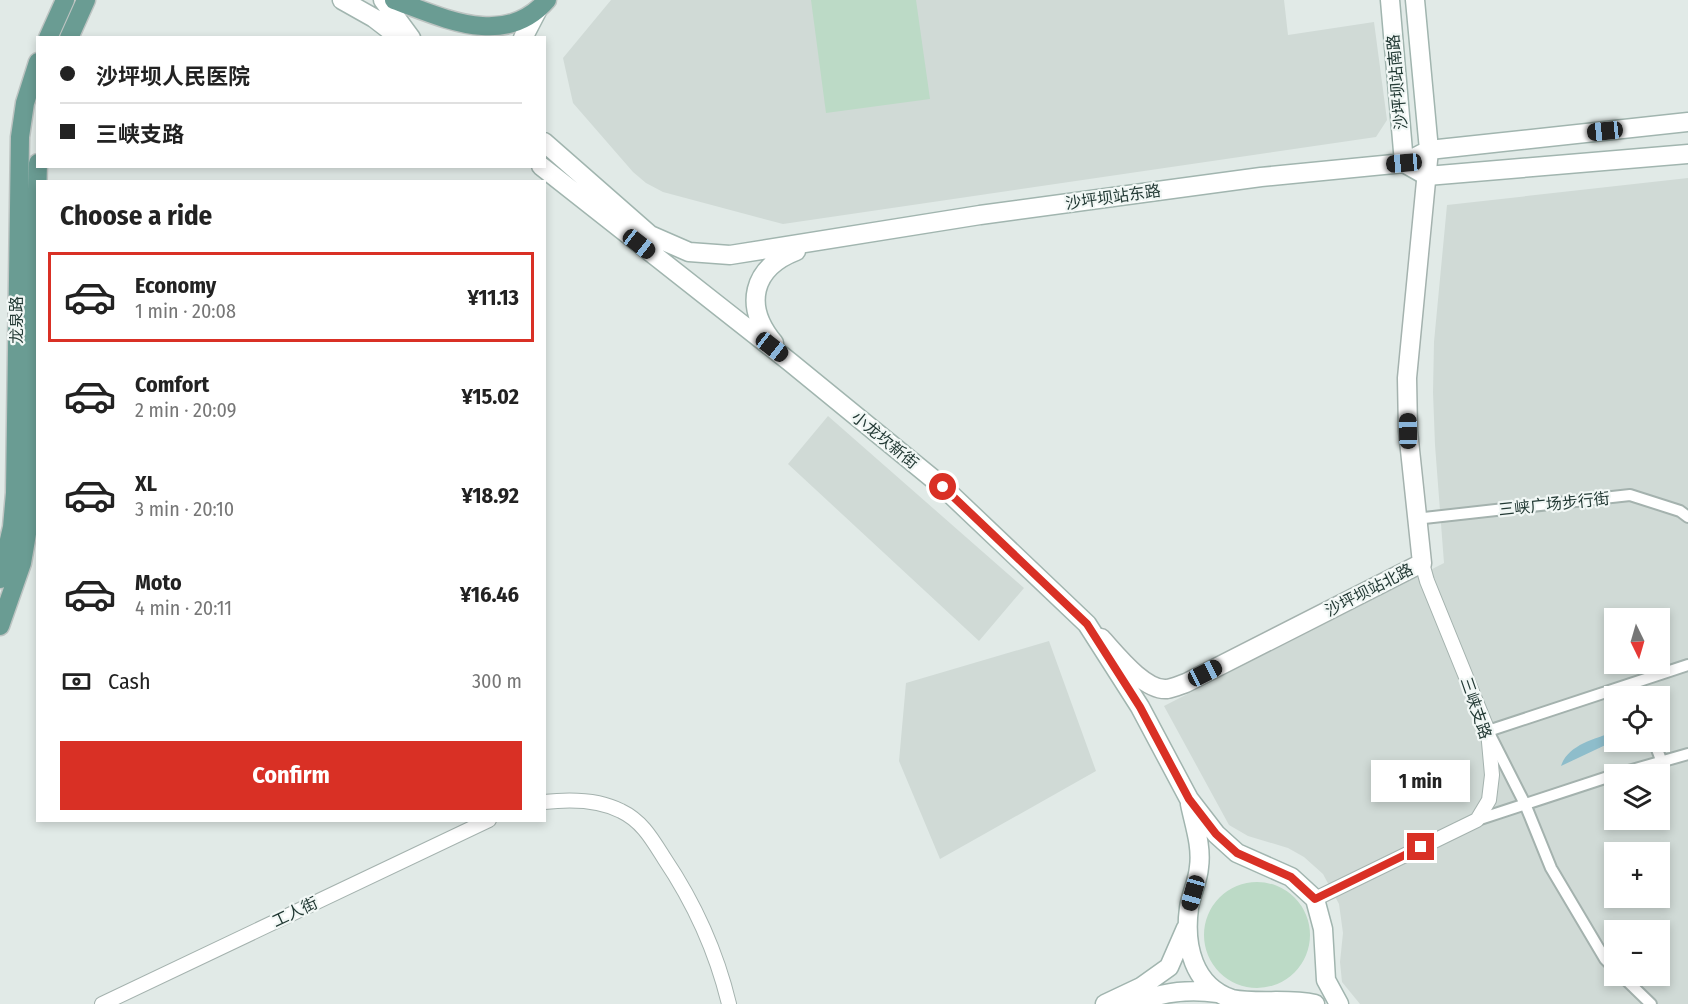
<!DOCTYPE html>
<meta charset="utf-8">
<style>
body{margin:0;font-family:"Fira Sans Condensed","Noto Sans SC",sans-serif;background:#f2f2f2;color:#222;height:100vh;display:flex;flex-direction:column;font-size:22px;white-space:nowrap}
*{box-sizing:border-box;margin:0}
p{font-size:20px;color:#767676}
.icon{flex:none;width:33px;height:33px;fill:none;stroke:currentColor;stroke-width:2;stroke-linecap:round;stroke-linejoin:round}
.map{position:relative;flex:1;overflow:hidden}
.drawer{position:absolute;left:36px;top:180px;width:510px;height:642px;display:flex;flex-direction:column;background:#fff;border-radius:0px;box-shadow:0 3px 9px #0003}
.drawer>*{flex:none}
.top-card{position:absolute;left:36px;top:36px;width:510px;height:132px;border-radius:0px;box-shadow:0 3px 9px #0003;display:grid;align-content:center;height:132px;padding:0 24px;background:#fff}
.needle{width:39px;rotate:175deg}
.buttons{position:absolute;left:1604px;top:608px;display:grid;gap:12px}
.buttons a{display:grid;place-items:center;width:66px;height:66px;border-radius:0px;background:#fff;box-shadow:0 3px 9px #0003;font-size:30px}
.end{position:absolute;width:27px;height:27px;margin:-14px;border:8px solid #d93025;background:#fff;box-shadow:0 0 0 3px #fff}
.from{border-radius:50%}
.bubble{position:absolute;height:42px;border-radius:0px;background:#fff;box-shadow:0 3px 9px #0003;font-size:20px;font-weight:700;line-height:42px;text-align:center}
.car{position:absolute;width:18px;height:36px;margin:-18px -9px;border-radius:8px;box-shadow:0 0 4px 2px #0007;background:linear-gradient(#222 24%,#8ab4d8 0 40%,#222 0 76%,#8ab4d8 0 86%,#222 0)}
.top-card b{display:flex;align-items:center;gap:21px;height:57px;font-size:22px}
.top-card b+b{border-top:2px solid #e0e0e0}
.top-card i{width:15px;height:15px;background:#222}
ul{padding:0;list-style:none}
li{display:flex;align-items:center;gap:18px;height:90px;margin:0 12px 9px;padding:0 12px;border:3px solid transparent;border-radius:0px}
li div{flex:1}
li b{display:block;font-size:22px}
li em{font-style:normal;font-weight:700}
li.current{border-color:#d93025}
li>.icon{width:54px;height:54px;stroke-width:1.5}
h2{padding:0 24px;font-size:27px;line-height:72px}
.pay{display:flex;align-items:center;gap:15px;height:66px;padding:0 24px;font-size:22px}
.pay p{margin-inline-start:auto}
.cta{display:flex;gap:12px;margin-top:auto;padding:12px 24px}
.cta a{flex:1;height:69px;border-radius:0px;background:#d93025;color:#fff;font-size:24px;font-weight:700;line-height:69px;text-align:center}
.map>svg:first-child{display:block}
</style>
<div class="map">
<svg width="1688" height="1004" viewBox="0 0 1688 1004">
<rect width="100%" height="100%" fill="#e1eae7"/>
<!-- built -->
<path fill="#d0dad6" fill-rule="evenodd" d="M611 0H1284L1288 35 1374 22 1387 120 1376 137 783 224 663 192 646 183 633 172 573 103 563 58Z
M1688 178V1004H1360L1342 982 1340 962 1343 933 1339 904 1323 874 1304 857 1288 848 1248 836 1229 825 1164 706 1444 563 1435 445 1433 392 1434 342 1447 205ZM1614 618H1659V663H1614ZM1614 696H1659V741H1614ZM1614 774H1659V819H1614ZM1614 852H1659V897H1614ZM1614 930H1659V975H1614Z
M828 416 1024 588 979 641 788 464Z
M1049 641 1096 771 940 859 899 761 906 683Z"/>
<!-- green -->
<path fill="#bcdac6" d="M811 0H916L930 99 826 113Z
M1204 935a53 53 0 1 1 106 0a53 53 0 1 1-106 0Z"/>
<!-- water -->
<path fill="#8ebdcb" d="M1614 732V741L1561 766C1568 745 1594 739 1614 732Z"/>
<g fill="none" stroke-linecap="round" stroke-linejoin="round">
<defs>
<path id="pedestrian" d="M1415 519 1630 495 1680 511 1688 517
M1654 741 1661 760
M1618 774 1688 754
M1477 820 1614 775
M1614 968 1605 959 1551 868 1525 804 1488 731 1688 665
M1621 975 1651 1004"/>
<path id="minor" d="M544 802C570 799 598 799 621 811 642 821 652 839 664 858 695 904 716 950 729 1004
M1315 899 1477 820 1489 800 1492 775 1488 731 1427 581 1422 563
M102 1004 489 820"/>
<path id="tertiary" d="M1101 638C1115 653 1144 691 1167 689 1173 688 1180 685 1186 683L1422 563 1408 431 1407 378 1429 150"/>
<path id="secondary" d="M342 0 374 18 400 38
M383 0 411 38
M1390 0 1404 163
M1415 0 1429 150
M523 38 537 11
M544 142 650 235 689 252 730 255 980 215 1261 177 1404 163 1429 150 1688 122
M1404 163 1427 176 1688 154
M541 166 790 362 943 487 1087 624 1140 707 1189 799 1216 834 1237 853 1291 877 1315 899 1323 929 1326 980 1339 1004
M774 343C743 306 752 268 796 251
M1190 804C1194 824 1202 846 1199 867 1198 881 1191 894 1189 908 1184 945 1193 986 1232 999 1258 1004 1288 998 1315 1004
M1105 1004 1141 987 1169 967 1186 928
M1135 1004C1162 991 1189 989 1218 993"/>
<path id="primary" d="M394 0C444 18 505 49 547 0
M48 38 65 0
M69 38 86 0
M0 579 12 527 15 493 20 137 25 103 38 62
M0 626 22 563 28 528 38 163"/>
</defs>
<!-- pedestrian casing -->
<use href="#pedestrian" stroke="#a4b2ae" stroke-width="14"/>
<!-- minor casing -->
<use href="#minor" stroke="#a4b2ae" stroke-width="16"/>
<!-- tertiary casing -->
<use href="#tertiary" stroke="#a4b2ae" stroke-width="21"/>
<!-- secondary casing -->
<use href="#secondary" stroke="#a1b5af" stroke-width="21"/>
<!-- primary casing -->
<use href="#primary" stroke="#bdc4c2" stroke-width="21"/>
<!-- pedestrian -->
<use href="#pedestrian" stroke="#fff" stroke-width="10"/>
<!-- minor -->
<use href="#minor" stroke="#fff" stroke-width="14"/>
<!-- tertiary -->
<use href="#tertiary" stroke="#fff" stroke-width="18"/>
<!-- secondary -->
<use href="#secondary" stroke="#fff" stroke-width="18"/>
<!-- primary -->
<use href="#primary" stroke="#6a9c93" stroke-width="18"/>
</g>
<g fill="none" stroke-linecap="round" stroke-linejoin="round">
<!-- route -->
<path stroke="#d93025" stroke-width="8" d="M943 487 1087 624 1140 707 1189 799 1216 834 1237 853 1291 877 1315 899 1421 847"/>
</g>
<g text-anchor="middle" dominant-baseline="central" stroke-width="4.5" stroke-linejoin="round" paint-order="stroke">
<!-- street labels -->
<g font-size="16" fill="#233a35" stroke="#f1f7f5">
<text transform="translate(1397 82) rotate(-95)">沙坪坝站南路</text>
<text transform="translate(1113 197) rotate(-8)">沙坪坝站东路</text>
<text transform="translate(16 320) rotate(-90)">龙泉路</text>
<text transform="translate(885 440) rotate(39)">小龙坎新街</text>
<text transform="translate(1554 504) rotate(-6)">三峡广场步行街</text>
<text transform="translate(1369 590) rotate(-27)">沙坪坝站北路</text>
<text transform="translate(1476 708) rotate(71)">三峡支路</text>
<text transform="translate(295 912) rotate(-25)">工人街</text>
</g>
</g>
</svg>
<div class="buttons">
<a><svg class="needle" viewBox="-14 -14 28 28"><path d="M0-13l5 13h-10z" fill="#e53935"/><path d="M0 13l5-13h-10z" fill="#767676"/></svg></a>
<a><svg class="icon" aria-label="locate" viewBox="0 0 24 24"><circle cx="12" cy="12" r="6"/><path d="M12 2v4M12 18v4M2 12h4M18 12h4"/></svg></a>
<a><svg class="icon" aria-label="layers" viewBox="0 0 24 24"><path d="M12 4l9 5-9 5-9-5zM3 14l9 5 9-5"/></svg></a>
<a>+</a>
<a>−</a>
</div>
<i class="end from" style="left:943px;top:487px"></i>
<i class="end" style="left:1421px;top:847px"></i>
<div class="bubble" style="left:1371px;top:760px;width:99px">1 min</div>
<i class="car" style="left:1605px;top:131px;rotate:264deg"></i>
<i class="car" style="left:1404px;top:163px;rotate:265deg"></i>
<i class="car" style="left:639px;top:244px;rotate:128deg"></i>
<i class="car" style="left:772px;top:347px;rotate:128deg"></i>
<i class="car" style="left:1408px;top:431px;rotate:359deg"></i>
<i class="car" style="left:1205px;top:673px;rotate:63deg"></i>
<i class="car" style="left:1193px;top:893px;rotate:196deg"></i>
<div class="top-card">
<b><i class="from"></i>沙坪坝人民医院</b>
<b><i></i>三峡支路</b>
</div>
<section class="drawer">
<h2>Choose a ride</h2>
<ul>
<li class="current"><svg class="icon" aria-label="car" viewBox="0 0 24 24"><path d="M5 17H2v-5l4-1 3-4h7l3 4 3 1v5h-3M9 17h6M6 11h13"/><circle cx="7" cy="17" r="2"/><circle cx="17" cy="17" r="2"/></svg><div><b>Economy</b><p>1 min · 20:08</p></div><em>¥11.13</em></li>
<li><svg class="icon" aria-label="car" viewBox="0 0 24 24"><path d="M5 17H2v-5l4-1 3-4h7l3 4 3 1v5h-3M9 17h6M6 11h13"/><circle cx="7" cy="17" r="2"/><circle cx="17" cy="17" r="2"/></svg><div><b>Comfort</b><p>2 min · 20:09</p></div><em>¥15.02</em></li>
<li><svg class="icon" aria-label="car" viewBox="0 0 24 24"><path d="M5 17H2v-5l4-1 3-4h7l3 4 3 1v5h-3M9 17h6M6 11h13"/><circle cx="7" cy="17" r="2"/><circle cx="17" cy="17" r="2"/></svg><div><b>XL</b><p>3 min · 20:10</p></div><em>¥18.92</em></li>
<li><svg class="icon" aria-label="car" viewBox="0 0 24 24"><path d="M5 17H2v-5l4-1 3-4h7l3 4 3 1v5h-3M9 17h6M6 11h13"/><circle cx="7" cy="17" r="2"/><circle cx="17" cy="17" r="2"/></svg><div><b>Moto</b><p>4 min · 20:11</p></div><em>¥16.46</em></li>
</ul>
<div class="pay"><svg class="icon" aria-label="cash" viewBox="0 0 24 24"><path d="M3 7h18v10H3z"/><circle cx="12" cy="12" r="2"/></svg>Cash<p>300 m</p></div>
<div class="cta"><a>Confirm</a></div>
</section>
</div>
